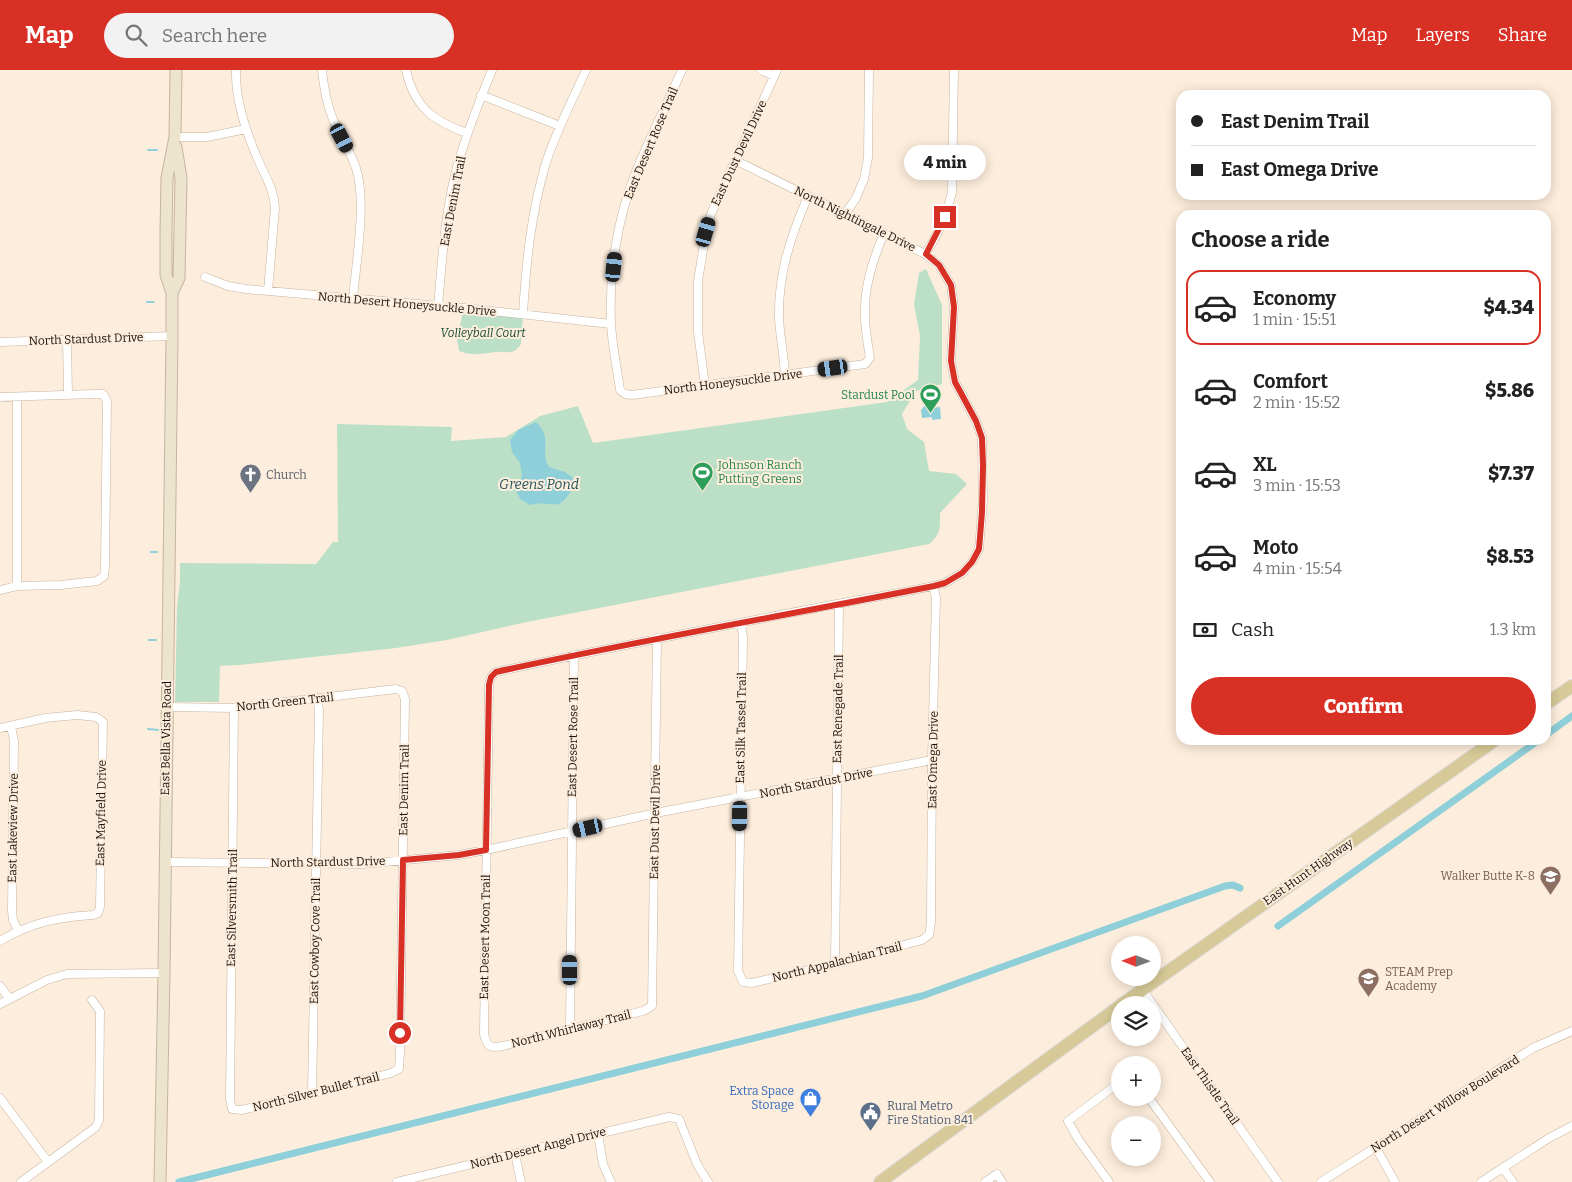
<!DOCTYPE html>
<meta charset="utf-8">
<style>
body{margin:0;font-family:Bitter,serif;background:#f2f2f2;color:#222;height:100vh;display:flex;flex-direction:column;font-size:19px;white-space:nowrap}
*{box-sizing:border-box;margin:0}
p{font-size:16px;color:#767676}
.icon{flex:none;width:28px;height:28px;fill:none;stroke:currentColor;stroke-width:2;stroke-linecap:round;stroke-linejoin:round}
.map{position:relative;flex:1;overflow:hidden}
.panel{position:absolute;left:1176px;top:140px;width:375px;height:535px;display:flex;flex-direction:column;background:#fff;border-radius:15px;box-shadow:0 2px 12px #0003}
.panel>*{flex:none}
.banner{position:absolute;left:1176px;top:20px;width:375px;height:110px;border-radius:15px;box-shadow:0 2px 12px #0003;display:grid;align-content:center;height:110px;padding:0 15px;background:#fff}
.needle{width:32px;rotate:271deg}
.tools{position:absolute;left:1111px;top:866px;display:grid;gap:10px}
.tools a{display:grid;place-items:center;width:50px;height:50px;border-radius:50%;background:#fff;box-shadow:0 2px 12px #0003;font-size:25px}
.end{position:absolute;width:22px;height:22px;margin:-11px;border:6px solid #d93025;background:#fff;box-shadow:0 0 0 2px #fff}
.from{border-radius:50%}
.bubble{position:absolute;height:35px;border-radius:18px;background:#fff;box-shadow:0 2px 12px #0003;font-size:16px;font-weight:800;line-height:35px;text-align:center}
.car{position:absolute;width:15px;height:30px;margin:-15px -8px;border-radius:6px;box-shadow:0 0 4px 1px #0007;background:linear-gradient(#222 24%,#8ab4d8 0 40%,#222 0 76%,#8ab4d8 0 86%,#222 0)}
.banner b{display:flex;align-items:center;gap:18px;height:48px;font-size:19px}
.banner b+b{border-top:1px solid #e0e0e0}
.banner i{width:12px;height:12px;background:#222}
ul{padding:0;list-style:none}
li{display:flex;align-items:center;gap:15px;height:75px;margin:0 10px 8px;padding:0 5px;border:2px solid transparent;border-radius:15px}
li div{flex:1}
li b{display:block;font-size:19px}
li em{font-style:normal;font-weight:800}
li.on{border-color:#d93025}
li>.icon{width:45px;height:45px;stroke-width:1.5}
h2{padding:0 15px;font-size:22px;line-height:60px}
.pay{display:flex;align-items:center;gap:12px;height:55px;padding:0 15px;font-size:19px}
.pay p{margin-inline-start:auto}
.button{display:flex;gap:10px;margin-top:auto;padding:10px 15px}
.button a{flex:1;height:58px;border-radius:30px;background:#d93025;color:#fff;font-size:20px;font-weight:800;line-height:58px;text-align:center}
header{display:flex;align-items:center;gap:30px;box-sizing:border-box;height:70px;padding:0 25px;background:#d93025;color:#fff}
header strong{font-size:24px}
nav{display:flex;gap:28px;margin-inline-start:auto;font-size:18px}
.search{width:350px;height:45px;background:#f2f2f2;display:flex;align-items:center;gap:12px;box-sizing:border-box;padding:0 18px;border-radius:28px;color:#767676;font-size:19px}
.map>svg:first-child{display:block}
</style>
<header>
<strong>Map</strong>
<div class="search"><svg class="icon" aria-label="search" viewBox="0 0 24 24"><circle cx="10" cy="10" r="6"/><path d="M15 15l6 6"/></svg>Search here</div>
<nav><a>Map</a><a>Layers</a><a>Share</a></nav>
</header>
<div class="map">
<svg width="1572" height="1112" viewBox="0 0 1572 1112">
<rect width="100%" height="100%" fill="#fdeddc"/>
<!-- green -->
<path fill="#bce0c7" d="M926 199 942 235V314L916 321 902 344 907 359 924 372 929 401 956 404 967 414 940 443C940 458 941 464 929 474L522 553 447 570 396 578 239 595 220 596 219 632H175L177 537 180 511V493L316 494 333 472H338L337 354 452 357 451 371 506 367 540 346 578 336 593 373 887 332 918 310 920 266 914 234 919 203Z
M464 238 523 244 521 274C521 275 516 280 516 280 509 284 502 281 495 282 482 284 472 286 459 281L457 269Z"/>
<!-- water -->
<path fill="#8fcfd9" d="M925 335 930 338 940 337 941 349 932 350V347L922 348 921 340Z
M536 352C554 369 539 379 549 397L565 402 572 407 574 416C557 446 555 429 530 435L520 429 516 421 522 406 520 393 512 382 510 370 518 360Z"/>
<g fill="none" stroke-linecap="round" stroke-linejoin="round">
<!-- stream -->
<path stroke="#8fcfd9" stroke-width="2" d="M148 80H157
M147 232H154
M151 482H157
M149 570H156
M148 659 158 660"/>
<!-- canal -->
<path stroke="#8fcfd9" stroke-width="7" d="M1546 665 1572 646
M1278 856 1539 670
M179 1112 922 926 1225 816 1233 815 1240 818"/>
<defs>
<path id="street" d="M236 0C235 32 247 65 260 94 267 110 274 120 275 138L268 221
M322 0C324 19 327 38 336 56 342 70 351 83 356 98 367 132 356 192 353 229
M406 0C414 37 433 51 467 63
M682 0C667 34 649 69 635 104 617 150 609 203 611 253 612 275 617 298 620 320L625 324 632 325 865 294 870 288C868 274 865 260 865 246 864 216 873 190 884 163
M761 0 774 6
M481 25 560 56
M175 67H207L246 59
M845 144 856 128 864 109 868 88 869 0
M925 184 934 170 945 147 952 123 954 0
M205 207 228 216 246 219 464 238 611 254
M438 237C442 190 445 142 457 97 466 64 479 32 492 0
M523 244C526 193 531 145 545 96 555 63 572 31 586 0
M67 269 68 325
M0 272 172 266
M785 305C784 286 780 267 779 248 778 203 791 166 808 126
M705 316 698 262V211L706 162 711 144 719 126 777 0
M0 327 95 324H103L107 331 105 497 104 506 97 511 61 515 17 516 0 520
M17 516V327
M741 553 743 567 738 901 743 912 752 913 835 894 922 870 929 865 931 852 932 690 936 528 933 516
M657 568 652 936 643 941 503 976C489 979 487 976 484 964L489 615 491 607 496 602C610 577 724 556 837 534 873 527 910 522 945 513L962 503 972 492 979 479 983 430 982 373V368L976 351 955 312 951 291 954 237 951 215 939 195 925 184 735 90
M167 637 234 638 396 619 402 621 405 629 400 982 399 999 391 1003 312 1024 241 1040 232 1039 230 1030 234 638
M11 656 14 671 12 841 13 850 18 860
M0 658 45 648 77 645 96 647 103 652 100 837 98 843 93 845C58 847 30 853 0 871
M165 792 363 794 459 785 486 780 656 743 932 690
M835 894 839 534
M0 916 9 928
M1142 919 1278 1112
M0 934 47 910 67 904 164 903
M570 959 574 585
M312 1024 319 640 317 628
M0 1028 48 1092
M1149 1028 1210 1112
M598 1064 603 1094 611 1112
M1376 1078 1395 1112
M515 1084 521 1112
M1503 1098 1513 1112
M21 1112 96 1057 99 1050 100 941 92 930
M397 1112 669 1047 679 1049 697 1094 708 1112
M985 1112 997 1104 1002 1112
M1109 1112 1078 1069 1068 1051 1120 1012
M1321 1112 1533 978 1572 961
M1481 1112 1549 1068 1572 1056"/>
<path id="secondary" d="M172 223 179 208 181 108 176 77
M160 1112 164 903 172 266V223L166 205V161L167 108 175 67 176 0"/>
<path id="primary" d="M1546 634 1572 616
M1121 935 1495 670
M880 1112 1120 936"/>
</defs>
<!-- street casing -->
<use href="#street" stroke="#c6b4a0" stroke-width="9"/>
<!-- secondary casing -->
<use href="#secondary" stroke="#c6b4a0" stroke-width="13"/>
<!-- primary casing -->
<use href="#primary" stroke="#dad9d8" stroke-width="14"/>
<!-- street -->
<use href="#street" stroke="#fff" stroke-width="8"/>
<!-- secondary -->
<use href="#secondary" stroke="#ece4cc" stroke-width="11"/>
<!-- primary -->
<use href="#primary" stroke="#d8ca98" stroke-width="12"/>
</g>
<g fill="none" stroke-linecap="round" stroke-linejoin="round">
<!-- route -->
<path stroke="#d93025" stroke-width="6" d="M400 963 403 790 459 785 486 780 489 615 491 607 496 602C641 570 788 545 934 516L945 513 962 503 972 492 979 479 982 442 983 396 982 368 976 351 955 312 951 291 954 237 951 215 939 195 926 184 945 147"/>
</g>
<!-- icons -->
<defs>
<symbol id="stadium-pin" viewBox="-11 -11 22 30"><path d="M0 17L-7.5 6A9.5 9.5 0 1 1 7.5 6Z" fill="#2e9e5b" stroke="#fdeddc"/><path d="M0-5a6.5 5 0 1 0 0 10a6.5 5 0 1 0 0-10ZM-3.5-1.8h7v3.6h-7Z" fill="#fff"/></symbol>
<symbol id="church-pin" viewBox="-11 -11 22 30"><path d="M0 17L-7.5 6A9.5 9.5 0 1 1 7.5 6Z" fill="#6b7280" stroke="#fdeddc"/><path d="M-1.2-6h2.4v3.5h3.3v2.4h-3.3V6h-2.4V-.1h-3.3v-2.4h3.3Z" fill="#fff"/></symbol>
<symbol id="school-pin" viewBox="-11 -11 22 30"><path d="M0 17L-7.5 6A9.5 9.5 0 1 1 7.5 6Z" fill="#8d6e63" stroke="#fdeddc"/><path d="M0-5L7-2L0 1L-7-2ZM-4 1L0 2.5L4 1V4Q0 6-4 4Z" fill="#fff"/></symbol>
<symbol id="shop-pin" viewBox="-11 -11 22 30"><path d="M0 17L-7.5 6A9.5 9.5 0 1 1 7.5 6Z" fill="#3f7fe0" stroke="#fdeddc"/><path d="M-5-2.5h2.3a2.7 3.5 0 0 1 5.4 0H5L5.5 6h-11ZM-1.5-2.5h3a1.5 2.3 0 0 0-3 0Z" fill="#fff"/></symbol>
<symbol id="civic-pin" viewBox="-11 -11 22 30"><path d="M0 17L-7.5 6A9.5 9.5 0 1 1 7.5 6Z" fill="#5c6f8a" stroke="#fdeddc"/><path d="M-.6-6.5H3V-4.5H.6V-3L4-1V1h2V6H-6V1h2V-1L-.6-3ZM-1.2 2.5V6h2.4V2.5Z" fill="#fff"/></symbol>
</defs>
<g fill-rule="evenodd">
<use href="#stadium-pin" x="918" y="312" width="25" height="34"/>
<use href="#stadium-pin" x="690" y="390" width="25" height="34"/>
<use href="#church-pin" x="238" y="392" width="25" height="34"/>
<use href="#school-pin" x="1538" y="794" width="25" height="34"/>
<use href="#school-pin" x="1356" y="896" width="25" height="34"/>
<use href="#shop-pin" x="798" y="1016" width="25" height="34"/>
<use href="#civic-pin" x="858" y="1030" width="25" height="34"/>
</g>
<g text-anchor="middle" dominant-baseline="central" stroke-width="4" stroke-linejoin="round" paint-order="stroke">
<!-- street labels -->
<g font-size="12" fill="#1a130c" stroke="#fdeddc">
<text transform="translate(651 73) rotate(-67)">East Desert Rose Trail</text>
<text transform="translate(739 83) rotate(-65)">East Dust Devil Drive</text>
<text transform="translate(453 131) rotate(-79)">East Denim Trail</text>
<text transform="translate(855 149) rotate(26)">North Nightingale Drive</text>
<text transform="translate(407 234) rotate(5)">North Desert Honeysuckle Drive</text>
<text transform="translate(86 269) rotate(-2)">North Stardust Drive</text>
<text transform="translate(733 312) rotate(-7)">North Honeysuckle Drive</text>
<text transform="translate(285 632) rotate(-6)">North Green Trail</text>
<text transform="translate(838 639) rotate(-89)">East Renegade Trail</text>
<text transform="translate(741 658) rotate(-89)">East Silk Tassel Trail</text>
<text transform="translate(573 667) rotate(-89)">East Desert Rose Trail</text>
<text transform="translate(166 668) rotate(-89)">East Bella Vista Road</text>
<text transform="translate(933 690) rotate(-89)">East Omega Drive</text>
<text transform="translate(816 713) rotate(-11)">North Stardust Drive</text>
<text transform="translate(404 720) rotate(-89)">East Denim Trail</text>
<text transform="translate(101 743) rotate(-89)">East Mayfield Drive</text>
<text transform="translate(655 752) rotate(-89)">East Dust Devil Drive</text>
<text transform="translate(13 758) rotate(-89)">East Lakeview Drive</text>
<text transform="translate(328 792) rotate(-1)">North Stardust Drive</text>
<text transform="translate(1308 802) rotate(-35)">East Hunt Highway</text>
<text transform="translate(232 838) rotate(-89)">East Silversmith Trail</text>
<text transform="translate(485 867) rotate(-89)">East Desert Moon Trail</text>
<text transform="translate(315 871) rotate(-89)">East Cowboy Cove Trail</text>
<text transform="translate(837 892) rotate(-14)">North Appalachian Trail</text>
<text transform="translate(571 959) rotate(-14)">North Whirlaway Trail</text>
<text transform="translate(1210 1016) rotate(55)">East Thistle Trail</text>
<text transform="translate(316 1022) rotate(-14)">North Silver Bullet Trail</text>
<text transform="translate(1445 1034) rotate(-32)">North Desert Willow Boulevard</text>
<text transform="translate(538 1078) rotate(-14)">North Desert Angel Drive</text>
</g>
<!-- park labels -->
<g font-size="12" font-style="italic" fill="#194e30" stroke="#fdeddc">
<text x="483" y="263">Volleyball Court</text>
</g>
<!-- leisure labels -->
<g font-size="12" fill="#27864d" stroke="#fdeddc" text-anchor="end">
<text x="915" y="325">Stardust Pool</text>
<text x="718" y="395" text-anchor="start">Johnson Ranch<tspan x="718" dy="14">Putting Greens</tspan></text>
</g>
<!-- worship labels -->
<g font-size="12" fill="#5b616d" stroke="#fdeddc" text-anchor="start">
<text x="266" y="405">Church</text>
</g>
<!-- education labels -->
<g font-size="12" fill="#785e54" stroke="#fdeddc" text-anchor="end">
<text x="1535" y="806">Walker Butte K-8</text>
<text x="1385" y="902" text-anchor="start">STEAM Prep<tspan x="1385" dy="14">Academy</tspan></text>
</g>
<!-- shop labels -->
<g font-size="12" fill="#366cbe" stroke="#fdeddc" text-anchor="end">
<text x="794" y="1021">Extra Space<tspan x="794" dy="14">Storage</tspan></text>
</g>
<!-- service labels -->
<g font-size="12" fill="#4e5e75" stroke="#fdeddc" text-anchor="start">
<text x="887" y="1036">Rural Metro<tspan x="887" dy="14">Fire Station 841</tspan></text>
</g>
<!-- water labels -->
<g font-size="14" font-style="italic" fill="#21575f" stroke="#fdeddc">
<text x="539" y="414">Greens Pond</text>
</g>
</g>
</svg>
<div class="tools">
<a><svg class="needle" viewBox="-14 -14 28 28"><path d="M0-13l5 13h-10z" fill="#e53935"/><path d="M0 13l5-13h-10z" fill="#767676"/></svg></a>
<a><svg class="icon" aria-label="layers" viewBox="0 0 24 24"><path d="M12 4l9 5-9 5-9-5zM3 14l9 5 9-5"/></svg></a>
<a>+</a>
<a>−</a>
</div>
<i class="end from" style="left:400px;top:963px"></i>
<i class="end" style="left:945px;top:147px"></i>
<div class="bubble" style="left:904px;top:75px;width:82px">4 min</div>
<i class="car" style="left:342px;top:68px;rotate:152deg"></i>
<i class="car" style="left:706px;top:162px;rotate:16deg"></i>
<i class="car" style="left:614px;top:197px;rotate:6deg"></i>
<i class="car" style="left:833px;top:298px;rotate:262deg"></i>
<i class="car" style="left:740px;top:746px;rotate:181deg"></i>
<i class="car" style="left:588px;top:758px;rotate:257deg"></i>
<i class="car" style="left:570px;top:900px;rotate:0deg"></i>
<div class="banner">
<b><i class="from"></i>East Denim Trail</b>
<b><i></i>East Omega Drive</b>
</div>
<section class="panel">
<h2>Choose a ride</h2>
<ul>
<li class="on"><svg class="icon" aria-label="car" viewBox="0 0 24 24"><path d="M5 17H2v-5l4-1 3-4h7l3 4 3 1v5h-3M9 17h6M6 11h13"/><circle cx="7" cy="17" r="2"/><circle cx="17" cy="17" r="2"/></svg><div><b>Economy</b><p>1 min · 15:51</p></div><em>$4.34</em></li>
<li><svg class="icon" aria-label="car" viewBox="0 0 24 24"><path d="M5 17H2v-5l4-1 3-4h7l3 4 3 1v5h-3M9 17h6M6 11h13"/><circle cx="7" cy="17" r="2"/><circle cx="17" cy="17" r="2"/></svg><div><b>Comfort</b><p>2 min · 15:52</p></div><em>$5.86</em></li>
<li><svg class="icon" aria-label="car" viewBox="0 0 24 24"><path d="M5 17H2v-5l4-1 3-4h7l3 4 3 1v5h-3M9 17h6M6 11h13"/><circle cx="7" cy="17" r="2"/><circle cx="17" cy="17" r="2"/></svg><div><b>XL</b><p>3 min · 15:53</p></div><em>$7.37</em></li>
<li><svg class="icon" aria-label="car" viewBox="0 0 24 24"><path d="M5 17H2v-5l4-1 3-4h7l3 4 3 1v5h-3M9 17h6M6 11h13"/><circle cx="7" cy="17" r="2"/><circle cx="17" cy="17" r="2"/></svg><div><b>Moto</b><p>4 min · 15:54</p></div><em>$8.53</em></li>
</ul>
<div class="pay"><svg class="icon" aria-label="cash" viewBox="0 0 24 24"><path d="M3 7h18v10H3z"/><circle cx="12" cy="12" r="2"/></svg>Cash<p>1.3 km</p></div>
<div class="button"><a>Confirm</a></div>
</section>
</div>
